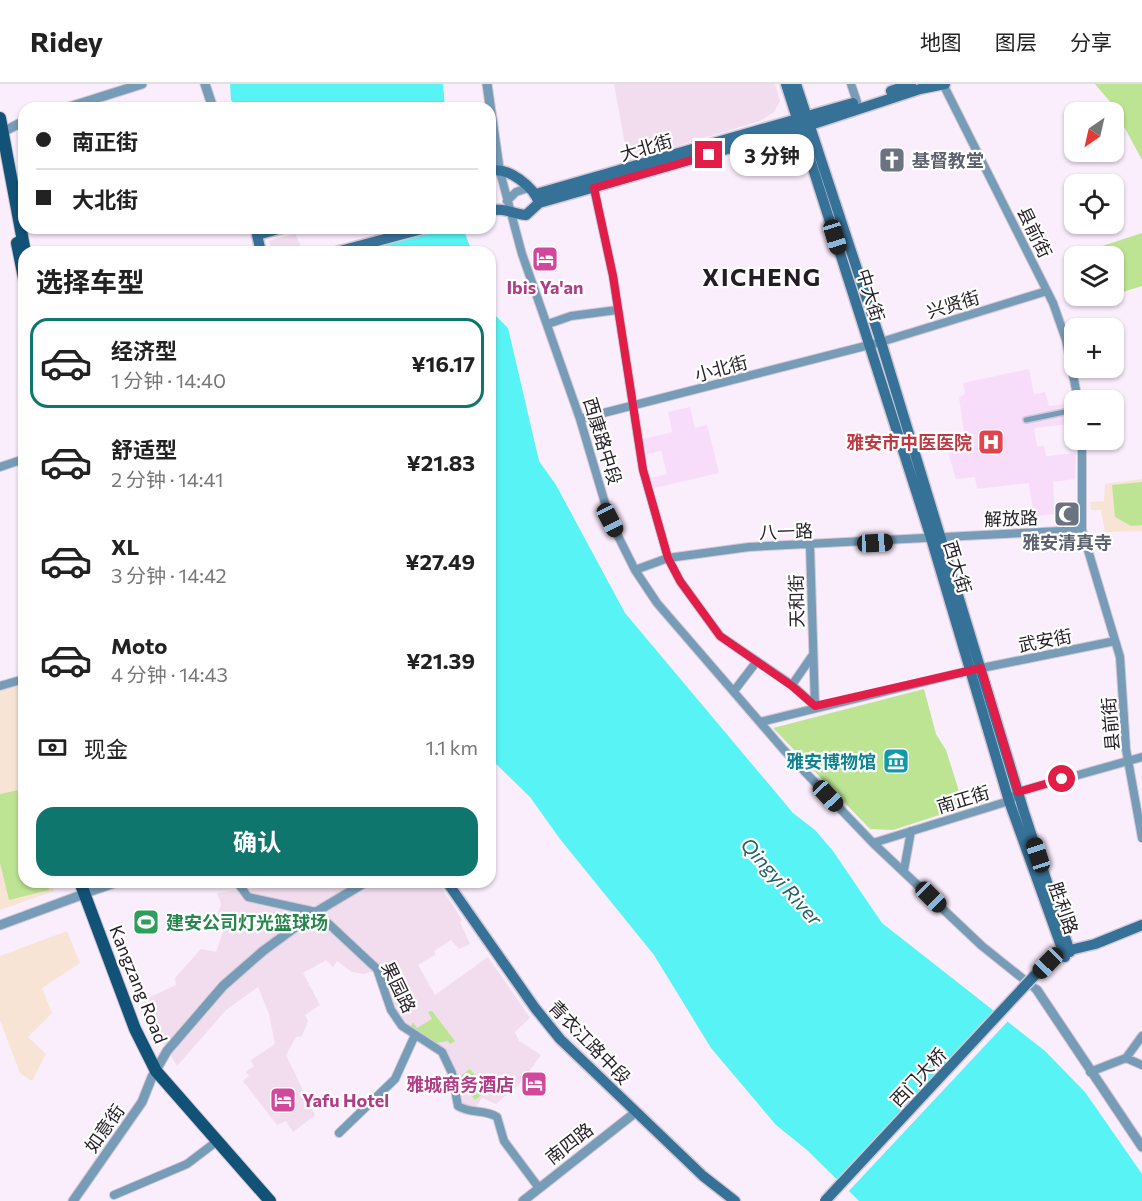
<!DOCTYPE html>
<html lang="zh">
<meta charset="utf-8">
<style>
body{margin:0;font-family:Commissioner,"Noto Sans SC",sans-serif;background:#f2f2f2;color:#222;height:100vh;display:flex;flex-direction:column;font-size:22px;white-space:nowrap}
*{box-sizing:border-box;margin:0}
p{font-size:20px;color:#767676}
.icon{flex:none;width:33px;height:33px;fill:none;stroke:currentColor;stroke-width:2;stroke-linecap:round;stroke-linejoin:round}
.map{position:relative;flex:1;overflow:hidden}
.sheet{position:absolute;left:18px;top:162px;width:478px;height:642px;display:flex;flex-direction:column;background:#fff;border-radius:18px;box-shadow:0 2px 4px #0004}
.sheet>*{flex:none}
.guide{position:absolute;left:18px;top:18px;width:478px;height:132px;border-radius:18px;box-shadow:0 2px 4px #0004;display:grid;align-content:center;height:132px;padding:0 18px;background:#fff}
.needle{width:39px;rotate:214deg}
.buttons{position:absolute;left:1064px;top:18px;display:grid;gap:12px}
.buttons a{display:grid;place-items:center;width:60px;height:60px;border-radius:12px;background:#fff;box-shadow:0 2px 4px #0004;font-size:30px}
.end{position:absolute;width:27px;height:27px;margin:-14px;border:8px solid #e11d48;background:#fff;box-shadow:0 0 0 3px #fff}
.from{border-radius:50%}
.bubble{position:absolute;height:42px;border-radius:18px;background:#fff;box-shadow:0 2px 4px #0004;font-size:20px;font-weight:700;line-height:42px;text-align:center}
.car{position:absolute;width:18px;height:36px;margin:-18px -9px;border-radius:8px;box-shadow:0 0 4px 2px #0007;background:linear-gradient(#222 24%,#8ab4d8 0 40%,#222 0 76%,#8ab4d8 0 86%,#222 0)}
.guide b{display:flex;align-items:center;gap:21px;height:57px;font-size:22px}
.guide b+b{border-top:2px solid #e0e0e0}
.guide i{width:15px;height:15px;background:#222}
ul{padding:0;list-style:none}
li{display:flex;align-items:center;gap:18px;height:90px;margin:0 12px 9px;padding:0 6px;border:3px solid transparent;border-radius:18px}
li div{flex:1}
li b{display:block;font-size:22px}
li em{font-style:normal;font-weight:700}
li.active{border-color:#0f766e}
li>.icon{width:54px;height:54px;stroke-width:1.5}
h2{padding:0 18px;font-size:27px;line-height:72px}
.pay{display:flex;align-items:center;gap:15px;height:66px;padding:0 18px;font-size:22px}
.pay p{margin-inline-start:auto}
.primary-button{display:flex;gap:12px;margin-top:auto;padding:12px 18px}
.primary-button a{flex:1;height:69px;border-radius:18px;background:#0f766e;color:#fff;font-size:24px;font-weight:700;line-height:69px;text-align:center}
header{display:flex;align-items:center;gap:36px;box-sizing:border-box;height:84px;padding:0 30px;background:#fff;border-bottom:2px solid #e0e0e0}
header strong{font-size:28px}
nav{display:flex;gap:33px;margin-inline-start:auto;font-size:21px}
.map>svg:first-child{display:block}
</style>
<header>
<strong>Ridey</strong>
<nav><a>地图</a><a>图层</a><a>分享</a></nav>
</header>
<div class="map">
<svg width="1142" height="1117" viewBox="0 0 1142 1117">
<rect width="100%" height="100%" fill="#faedfc"/>
<!-- commercial -->
<path fill="#f1dded" d="M614 0H775L780 17 774 28 760 37 628 77Z
M317 144 326 168H272L269 157Z
M257 798H438L462 836 460 838 470 860 459 865 451 856 434 867 435 871 418 881 435 911 488 873 530 934 515 948 519 957 541 971 522 997 496 1020 482 1014 475 1024 460 1021 444 965 409 946 393 926 381 885 364 890 352 888 337 877 333 883 326 876 303 889 320 921 305 931 308 937 302 952 296 953 286 971 315 1031 293 1048 286 1037 277 1041 243 997 249 992 246 988 254 982 251 976 275 960 269 930 258 903 226 926 177 982 153 941 144 916 176 901 175 894 201 865 216 868 224 845 214 841 221 820 217 809 257 804Z"/>
<!-- built -->
<path fill="#f8ddfb" d="M1029 285 1034 310 1045 308 1049 322 1067 320 1069 340 1034 344 1037 362H1044L1046 372 1076 369 1075 395 1053 398 1055 430 1034 432 1029 399 977 405 975 393 956 395 944 355 964 349 959 313 965 310 963 299Z
M690 323 695 344 707 341 719 389 654 404 651 394 667 390 661 367 647 370 643 355 672 348 668 328Z"/>
<!-- education -->
<path fill="#f8e4d5" d="M1142 395V447L1105 448 1101 426H1091L1090 418 1104 417 1105 400Z
M24 597V798H51L54 807 0 826V604Z
M67 847 80 879 42 904 52 929 28 953 46 970 32 997 20 989 0 936V872Z"/>
<!-- green -->
<path fill="#bde492" d="M1095 0H1142V76L1112 20Z
M1142 149V202L1113 211V172H1079L1081 169Z
M1142 398V441L1131 442 1115 433 1112 401Z
M924 605 936 650 946 666 964 723 893 746 870 745 773 644Z
M24 705V798H47L49 806 9 816 0 779V710Z
M432 927 455 957 450 960 448 957 435 959 409 946 413 938 417 944 432 935 428 928Z
M470 985 487 1007 475 1016 458 994Z"/>
<!-- water -->
<path fill="#58f3f4" d="M230 0H443L445 24H238L231 16Z
M296 144H463L472 168H307Z
M490 226 508 244 539 377 556 401 625 529 793 729 815 746 833 767 882 839 1045 967 1085 1008 1142 1090V1117H859L807 1066 776 1041 711 964 654 871 560 755 530 713 491 675Z"/>
<!-- pier -->
<path fill="#faedfc" d="M293 144H444L355 168H303Z
M997 926 1009 936 847 1109 836 1098Z"/>
<g fill="none" stroke-linecap="round" stroke-linejoin="round">
<defs>
<path id="pedestrian" d="M1026 336 1074 326"/>
<path id="minor" d="M851 0 857 18
M943 0 1053 219 1066 256 1078 316
M499 84 522 170 580 335 610 436 635 486 657 519 783 665 873 759 982 862 1037 906
M593 100 613 192 643 386 668 474 680 497 720 552 792 601 815 622
M507 117 516 108 528 104
M548 240 571 232 617 226
M580 335 881 258 1047 207
M1082 356V446L1120 573 1126 665 1142 754
M0 383 24 375
M810 462 815 622
M635 486 668 474 749 463 1082 446
M792 601 812 572
M0 602 24 595
M734 607 757 577
M760 638 972 586 1115 557
M873 759 1009 717 1018 708 1142 673
M904 786 911 747
M237 798 248 813 316 828 377 885 391 926 402 942 442 968 452 989 458 1022C470 1030 485 1025 497 1033L504 1057 539 1104
M84 810 119 798
M1126 974 1142 952
M1090 988 1126 974 1142 981
M339 1049 395 995 415 951
M114 1111 187 1080 212 1061"/>
<path id="tertiary" d="M205 0 213 24
M487 0 499 84
M66 24 142 0
M3 48 24 37
M0 841 84 810
M1037 906 1142 1063
M73 1117 142 1018 152 993 167 967 223 902 263 867 316 828 366 798
M523 1117 636 1028"/>
<path id="secondary" d="M786 0 931 454 1009 717 1065 873
M796 0 881 258 1024 728 1070 868
M891 7 911 0
M490 87C508 82 534 103 539 119L526 131C513 130 504 123 490 127
M536 110 853 19
M539 119 801 44 920 5 945 0
M261 168 257 151 282 144
M336 168 426 144
M447 798 535 924 560 955 703 1092 735 1117
M1034 892 1062 868 1095 860 1142 841"/>
<path id="primary" d="M0 34 25 168
M17 159 24 194
M80 798 135 945 156 987 270 1117"/>
</defs>
<!-- pedestrian casing -->
<use href="#pedestrian" stroke="#d3c8d5" stroke-width="8"/>
<!-- minor casing -->
<use href="#minor" stroke="#d3c8d5" stroke-width="10"/>
<!-- tertiary casing -->
<use href="#tertiary" stroke="#d3c8d5" stroke-width="11"/>
<!-- secondary casing -->
<use href="#secondary" stroke="#d3c8d5" stroke-width="13"/>
<!-- primary casing -->
<use href="#primary" stroke="#d3c8d5" stroke-width="14"/>
<!-- pedestrian -->
<use href="#pedestrian" stroke="#769cb7" stroke-width="5"/>
<!-- minor -->
<use href="#minor" stroke="#769cb7" stroke-width="8"/>
<!-- tertiary -->
<use href="#tertiary" stroke="#769cb7" stroke-width="9"/>
<!-- secondary -->
<use href="#secondary" stroke="#367198" stroke-width="10"/>
<!-- primary -->
<use href="#primary" stroke="#125277" stroke-width="12"/>
<defs>
<path id="secondary-bridge" d="M825 1117 1034 892"/>
</defs>
<!-- secondary-bridge casing -->
<use href="#secondary-bridge" stroke="#d3c8d5" stroke-width="13" stroke-linecap="butt"/>
<!-- secondary-bridge -->
<use href="#secondary-bridge" stroke="#367198" stroke-width="10"/>
</g>
<g fill="none" stroke-linecap="round" stroke-linejoin="round">
<!-- route -->
<path stroke="#e11d48" stroke-width="8" d="M709 71 594 104 613 192 643 386 668 474 680 497 720 552 792 602 815 622 981 584 1018 708 1062 695"/>
</g>
<!-- icons -->
<defs>
<symbol id="church-square" viewBox="-11 -11 22 22"><rect x="-9" y="-9" width="18" height="18" rx="4" fill="#6b7280" stroke="#fff"/><path d="M-1.2-6h2.4v3.5h3.3v2.4h-3.3V6h-2.4V-.1h-3.3v-2.4h3.3Z" fill="#fff"/></symbol>
<symbol id="hotel-square" viewBox="-11 -11 22 22"><rect x="-9" y="-9" width="18" height="18" rx="4" fill="#d1479c" stroke="#fff"/><path d="M-6-4.5h1.5V1H6V5H4.5V3h-9V5H-6ZM-4 0a1.8 1.8 0 1 1 3.6 0ZM.5 0V-2.5h3Q6-2.5 6 0Z" fill="#fff"/></symbol>
<symbol id="hospital-square" viewBox="-11 -11 22 22"><rect x="-9" y="-9" width="18" height="18" rx="4" fill="#e0444e" stroke="#fff"/><path d="M-5-5h3v3.5h4V-5h3V5h-3V1.5h-4V5h-3Z" fill="#fff"/></symbol>
<symbol id="mosque-square" viewBox="-11 -11 22 22"><rect x="-9" y="-9" width="18" height="18" rx="4" fill="#6b7280" stroke="#fff"/><path d="M3.5-4.9A6 6 0 1 0 3.5 4.9A5 5 0 1 1 3.5-4.9Z" fill="#fff"/></symbol>
<symbol id="museum-square" viewBox="-11 -11 22 22"><rect x="-9" y="-9" width="18" height="18" rx="4" fill="#0f9aa8" stroke="#fff"/><path d="M0-6L6-3V-2H-6V-3ZM-5-1h2V3h-2ZM-1-1h2V3h-2ZM3-1h2V3H3ZM-6 4H6V6H-6Z" fill="#fff"/></symbol>
<symbol id="stadium-square" viewBox="-11 -11 22 22"><rect x="-9" y="-9" width="18" height="18" rx="4" fill="#2e9e5b" stroke="#fff"/><path d="M0-5a6.5 5 0 1 0 0 10a6.5 5 0 1 0 0-10ZM-3.5-1.8h7v3.6h-7Z" fill="#fff"/></symbol>
</defs>
<g fill-rule="evenodd">
<use href="#church-square" x="877" y="61" width="30" height="30"/>
<use href="#hotel-square" x="530" y="160" width="30" height="30"/>
<use href="#hospital-square" x="976" y="343" width="30" height="30"/>
<use href="#mosque-square" x="1052" y="415" width="30" height="30"/>
<use href="#museum-square" x="881" y="662" width="30" height="30"/>
<use href="#stadium-square" x="131" y="823" width="30" height="30"/>
<use href="#hotel-square" x="519" y="985" width="30" height="30"/>
<use href="#hotel-square" x="268" y="1001" width="30" height="30"/>
</g>
<g text-anchor="middle" dominant-baseline="central" stroke-width="4.5" stroke-linejoin="round" paint-order="stroke">
<!-- street labels -->
<g font-size="18" fill="#241d25" stroke="#fff">
<text transform="translate(646 63) rotate(-16)">大北街</text>
<text transform="translate(1035 148) rotate(64)">县前街</text>
<text transform="translate(871 211) rotate(73)">中大街</text>
<text transform="translate(953 220) rotate(-17)">兴贤街</text>
<text transform="translate(721 284) rotate(-15)">小北街</text>
<text transform="translate(603 357) rotate(73)">西康路中段</text>
<text transform="translate(1011 434) rotate(-2)">解放路</text>
<text transform="translate(786 447) rotate(-2)">八一路</text>
<text transform="translate(958 483) rotate(73)">西大街</text>
<text transform="translate(796 517) rotate(-91)">天和街</text>
<text transform="translate(1045 556) rotate(-11)">武安街</text>
<text transform="translate(1110 640) rotate(-95)">县前街</text>
<text transform="translate(963 715) rotate(-17)">南正街</text>
<text transform="translate(1064 824) rotate(71)">胜利路</text>
<text transform="translate(139 900) rotate(68)">Kangzang Road</text>
<text transform="translate(399 903) rotate(64)">果园路</text>
<text transform="translate(590 958) rotate(46)">青衣江路中段</text>
<text transform="translate(918 993) rotate(-47)">西门大桥</text>
<text transform="translate(104 1044) rotate(-55)">如意街</text>
<text transform="translate(569 1059) rotate(-38)">南四路</text>
</g>
<!-- worship labels -->
<g font-size="18" font-weight="bold" fill="#5b616d" stroke="#fff" text-anchor="start">
<text x="912" y="76">基督教堂</text>
<text x="1067" y="458" text-anchor="middle">雅安清真寺</text>
</g>
<!-- hotel labels -->
<g font-size="18" font-weight="bold" fill="#b23c85" stroke="#fff">
<text x="545" y="203">Ibis Ya'an</text>
<text x="514" y="1000" text-anchor="end">雅城商务酒店</text>
<text x="302" y="1016" text-anchor="start">Yafu Hotel</text>
</g>
<!-- health labels -->
<g font-size="18" font-weight="bold" fill="#be3a42" stroke="#fff" text-anchor="end">
<text x="972" y="358">雅安市中医医院</text>
</g>
<!-- culture labels -->
<g font-size="18" font-weight="bold" fill="#0d838f" stroke="#fff" text-anchor="end">
<text x="876" y="677">雅安博物馆</text>
</g>
<!-- leisure labels -->
<g font-size="18" font-weight="bold" fill="#27864d" stroke="#fff" text-anchor="start">
<text x="166" y="838">建安公司灯光篮球场</text>
</g>
<!-- water labels -->
<g font-size="20" font-style="italic" fill="#236262" stroke="#fff">
<text transform="translate(782 797) rotate(48)">Qingyi River</text>
</g>
<!-- district labels -->
<g font-size="24" font-weight="bold" letter-spacing="1.5" fill="#241d25" stroke="#fff">
<text x="762" y="192">XICHENG</text>
</g>
</g>
</svg>
<div class="buttons">
<a><svg class="needle" viewBox="-14 -14 28 28"><path d="M0-13l5 13h-10z" fill="#e53935"/><path d="M0 13l5-13h-10z" fill="#767676"/></svg></a>
<a><svg class="icon" aria-label="locate" viewBox="0 0 24 24"><circle cx="12" cy="12" r="6"/><path d="M12 2v4M12 18v4M2 12h4M18 12h4"/></svg></a>
<a><svg class="icon" aria-label="layers" viewBox="0 0 24 24"><path d="M12 4l9 5-9 5-9-5zM3 14l9 5 9-5"/></svg></a>
<a>+</a>
<a>−</a>
</div>
<i class="end from" style="left:1062px;top:695px"></i>
<i class="end" style="left:709px;top:71px"></i>
<div class="bubble" style="left:730px;top:50px;width:84px">3 分钟</div>
<i class="car" style="left:835px;top:153px;rotate:163deg"></i>
<i class="car" style="left:610px;top:436px;rotate:153deg"></i>
<i class="car" style="left:875px;top:459px;rotate:87deg"></i>
<i class="car" style="left:828px;top:712px;rotate:137deg"></i>
<i class="car" style="left:1038px;top:771px;rotate:342deg"></i>
<i class="car" style="left:931px;top:813px;rotate:135deg"></i>
<i class="car" style="left:1048px;top:879px;rotate:224deg"></i>
<div class="guide">
<b><i class="from"></i>南正街</b>
<b><i></i>大北街</b>
</div>
<section class="sheet">
<h2>选择车型</h2>
<ul>
<li class="active"><svg class="icon" aria-label="car" viewBox="0 0 24 24"><path d="M5 17H2v-5l4-1 3-4h7l3 4 3 1v5h-3M9 17h6M6 11h13"/><circle cx="7" cy="17" r="2"/><circle cx="17" cy="17" r="2"/></svg><div><b>经济型</b><p>1 分钟 · 14:40</p></div><em>¥16.17</em></li>
<li><svg class="icon" aria-label="car" viewBox="0 0 24 24"><path d="M5 17H2v-5l4-1 3-4h7l3 4 3 1v5h-3M9 17h6M6 11h13"/><circle cx="7" cy="17" r="2"/><circle cx="17" cy="17" r="2"/></svg><div><b>舒适型</b><p>2 分钟 · 14:41</p></div><em>¥21.83</em></li>
<li><svg class="icon" aria-label="car" viewBox="0 0 24 24"><path d="M5 17H2v-5l4-1 3-4h7l3 4 3 1v5h-3M9 17h6M6 11h13"/><circle cx="7" cy="17" r="2"/><circle cx="17" cy="17" r="2"/></svg><div><b>XL</b><p>3 分钟 · 14:42</p></div><em>¥27.49</em></li>
<li><svg class="icon" aria-label="car" viewBox="0 0 24 24"><path d="M5 17H2v-5l4-1 3-4h7l3 4 3 1v5h-3M9 17h6M6 11h13"/><circle cx="7" cy="17" r="2"/><circle cx="17" cy="17" r="2"/></svg><div><b>Moto</b><p>4 分钟 · 14:43</p></div><em>¥21.39</em></li>
</ul>
<div class="pay"><svg class="icon" aria-label="cash" viewBox="0 0 24 24"><path d="M3 7h18v10H3z"/><circle cx="12" cy="12" r="2"/></svg>现金<p>1.1 km</p></div>
<div class="primary-button"><a>确认</a></div>
</section>
</div>
